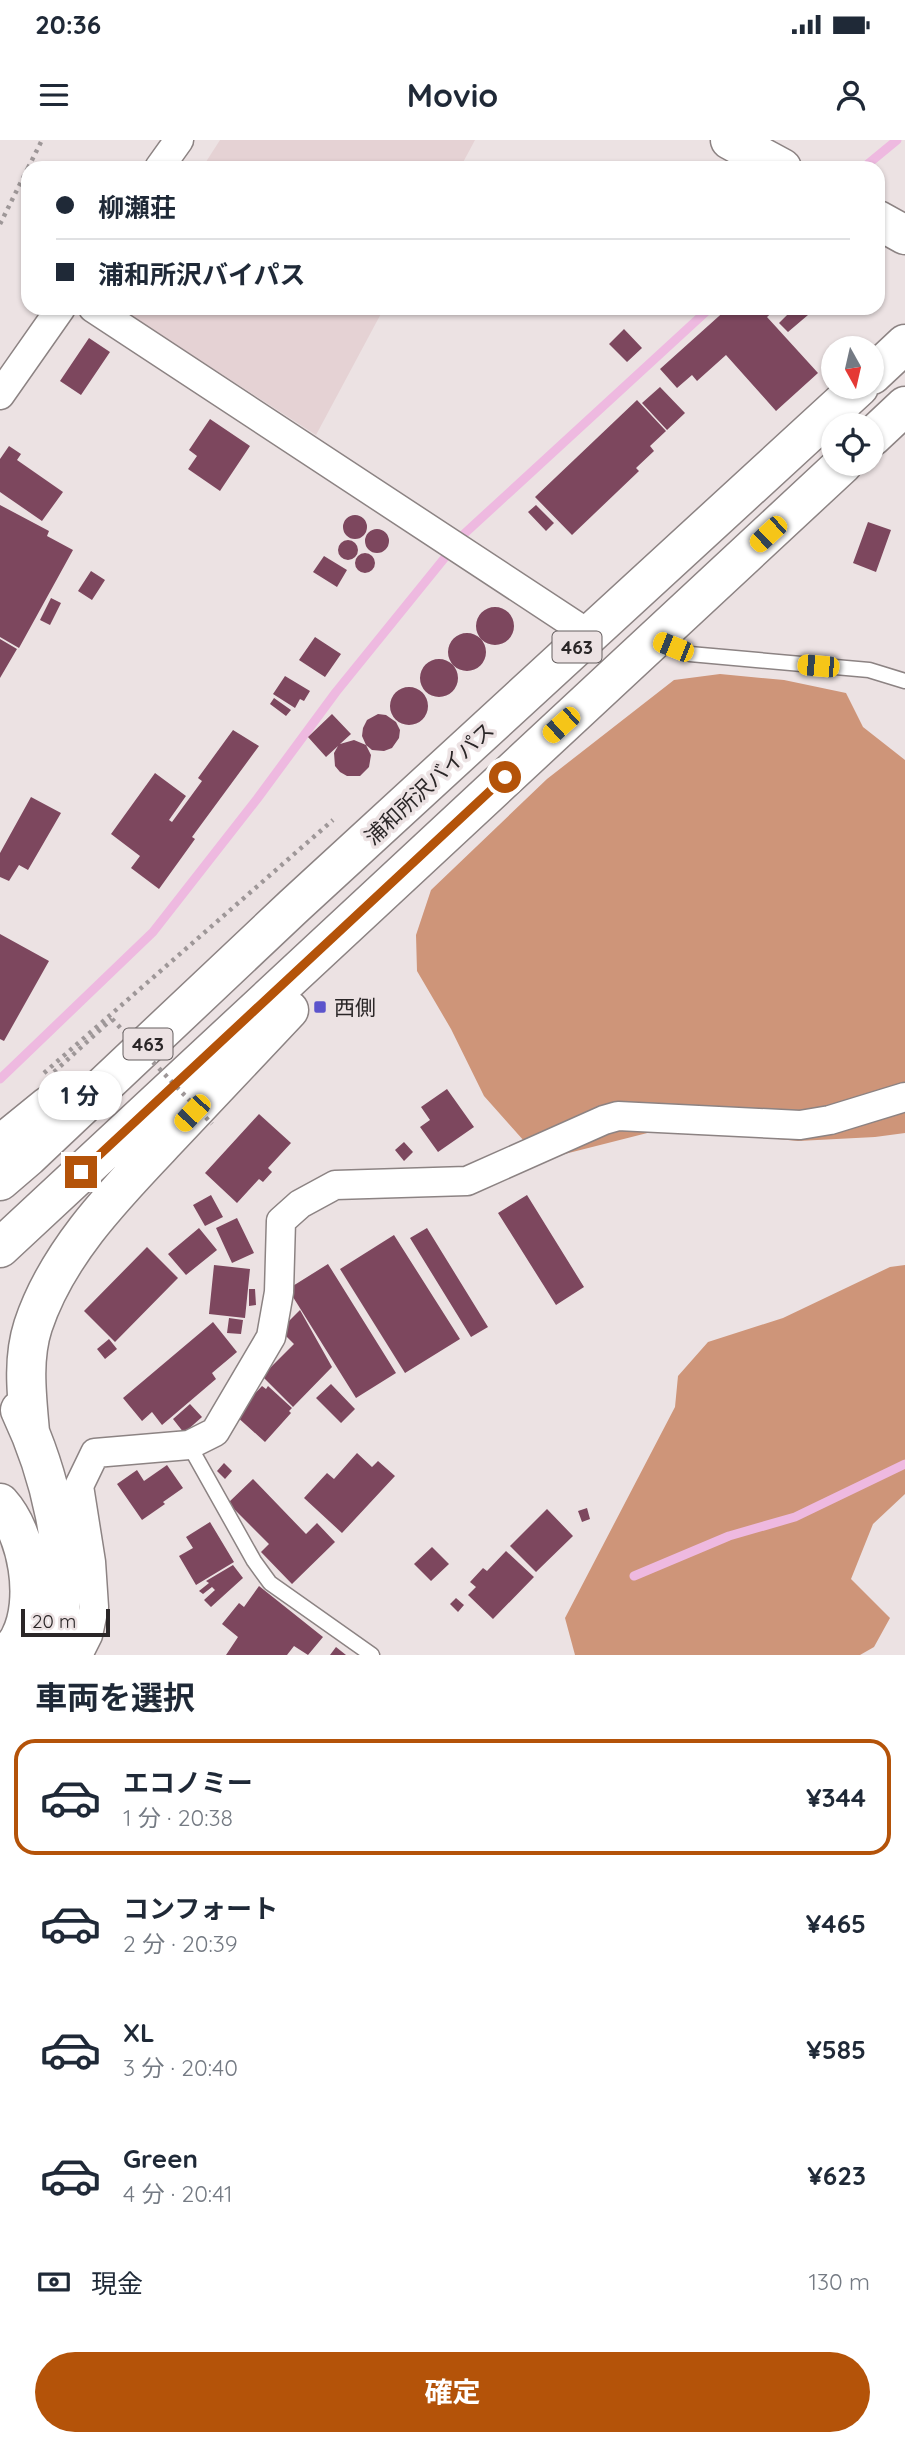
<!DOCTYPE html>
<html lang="ja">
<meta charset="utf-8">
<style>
body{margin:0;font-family:Quicksand,"Noto Sans JP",sans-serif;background:#f2f2f3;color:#1f2937;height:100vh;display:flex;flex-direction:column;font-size:26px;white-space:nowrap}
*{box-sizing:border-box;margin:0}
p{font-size:23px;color:#747a83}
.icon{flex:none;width:38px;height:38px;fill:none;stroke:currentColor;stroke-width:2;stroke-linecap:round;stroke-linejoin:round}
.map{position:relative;height:1515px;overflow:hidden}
.side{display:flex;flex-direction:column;background:#fff;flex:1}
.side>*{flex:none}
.banner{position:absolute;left:21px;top:21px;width:864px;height:154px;border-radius:21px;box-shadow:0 2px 5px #0004;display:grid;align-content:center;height:154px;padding:0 35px;background:#fff}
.needle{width:46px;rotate:172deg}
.fabs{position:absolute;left:821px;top:196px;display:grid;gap:14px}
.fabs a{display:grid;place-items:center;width:63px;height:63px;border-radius:50%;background:#fff;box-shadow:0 2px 5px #0004;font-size:35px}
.scale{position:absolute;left:21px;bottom:18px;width:89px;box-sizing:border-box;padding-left:7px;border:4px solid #2a2627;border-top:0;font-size:19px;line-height:24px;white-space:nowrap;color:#2a2627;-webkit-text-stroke:5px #ece2e3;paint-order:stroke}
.end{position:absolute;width:32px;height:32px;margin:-16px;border:9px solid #b45309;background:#fff;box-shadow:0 0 0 4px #fff}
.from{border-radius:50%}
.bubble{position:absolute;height:49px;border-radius:24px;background:#fff;box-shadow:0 2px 5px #0004;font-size:23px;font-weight:700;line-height:49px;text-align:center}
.car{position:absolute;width:21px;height:42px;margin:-21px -10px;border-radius:9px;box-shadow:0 0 5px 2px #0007;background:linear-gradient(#f5c518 24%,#345 0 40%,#f5c518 0 76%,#345 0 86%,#f5c518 0)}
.banner b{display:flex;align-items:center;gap:24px;height:66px;font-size:26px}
.banner b+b{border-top:2px solid #e0e1e3}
.banner i{width:18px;height:18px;background:#1f2937}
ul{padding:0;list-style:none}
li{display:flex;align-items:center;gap:21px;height:116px;margin:0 14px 10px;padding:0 21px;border:4px solid transparent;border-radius:21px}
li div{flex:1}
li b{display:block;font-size:26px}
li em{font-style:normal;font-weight:700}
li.current{border-color:#b45309}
li>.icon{width:63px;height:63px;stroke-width:1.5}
h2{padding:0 35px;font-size:32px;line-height:84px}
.pay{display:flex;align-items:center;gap:18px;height:77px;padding:0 35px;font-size:26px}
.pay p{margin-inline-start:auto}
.cta{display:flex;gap:14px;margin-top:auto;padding:14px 35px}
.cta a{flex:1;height:80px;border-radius:42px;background:#b45309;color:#fff;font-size:28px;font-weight:700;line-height:80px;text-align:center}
.status{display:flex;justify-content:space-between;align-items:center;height:49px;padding:0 35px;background:#fff;direction:ltr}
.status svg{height:19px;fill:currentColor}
header{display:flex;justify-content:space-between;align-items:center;height:91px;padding:0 35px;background:#fff;font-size:32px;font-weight:700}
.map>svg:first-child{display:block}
</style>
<div class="status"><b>20:36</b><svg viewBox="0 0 49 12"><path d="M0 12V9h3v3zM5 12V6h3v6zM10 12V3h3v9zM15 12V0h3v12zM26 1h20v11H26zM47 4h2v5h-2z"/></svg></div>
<header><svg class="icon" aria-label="menu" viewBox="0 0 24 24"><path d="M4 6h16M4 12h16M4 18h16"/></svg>Movio<svg class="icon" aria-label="person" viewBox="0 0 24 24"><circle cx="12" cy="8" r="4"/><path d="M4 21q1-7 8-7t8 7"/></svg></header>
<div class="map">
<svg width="905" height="1515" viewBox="0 0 905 1515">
<rect width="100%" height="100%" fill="#ece2e3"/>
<!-- built -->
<path fill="#e5d2d4" d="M220 0H475L460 28H202Z
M119 168H384L316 295Z"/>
<!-- forest -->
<path fill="#ce9579" d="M720 534 784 540 846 553 863 587 905 620V993L875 997 798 1001 667 988 541 1020 484 956 451 889 417 831 416 795 431 750 547 639 674 540Z
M905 1125V1354L873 1384 851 1439 890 1478 874 1507 860 1515H575L565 1478 675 1267 678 1236 708 1202 783 1178 890 1127Z"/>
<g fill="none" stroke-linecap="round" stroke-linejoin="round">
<!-- stream -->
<path stroke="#eeb9e0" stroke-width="9" d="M863 28 897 0
M0 939 153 792 257 659 336 552 464 394 710 168
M634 1436 729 1396 795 1377 905 1324"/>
</g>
<!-- building -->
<path fill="#7d475e" d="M728 168H777L767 177 818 233 776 271 726 215 697 241 692 235 677 248 660 229Z
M794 168H801L808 175 788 192 779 183Z
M624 189 642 208 627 222 609 204Z
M89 198 110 212 81 255 60 241Z
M660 247 685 273 667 290 642 263Z
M637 260 666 291 650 306 654 311 636 328 639 331 572 395 535 357Z
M210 279 250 306 220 351 188 329 197 316 189 310Z
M9 306 21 314 17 320 63 352 42 381 0 352V319Z
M0 365 49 391 47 396 73 410 19 508 0 497Z
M536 365 554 383 546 391 528 372Z
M343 387a12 12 0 1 1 24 0a12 12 0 1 1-24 0Z
M868 382 891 390 876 432 853 423Z
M365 401a12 12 0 1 1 24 0a12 12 0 1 1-24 0Z
M338 410a10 10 0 1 1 20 0a10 10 0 1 1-20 0Z
M355 423a10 10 0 1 1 20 0a10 10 0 1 1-20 0Z
M324 416 347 430 337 447 313 432Z
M91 431 105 440 92 460 78 451Z
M51 458 61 463 50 485 40 480Z
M476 486a19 19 0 1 1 38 0a19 19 0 1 1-38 0Z
M448 512a19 19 0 1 1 38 0a19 19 0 1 1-38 0Z
M315 497 341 514 325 537 299 520Z
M0 499 17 509 0 538Z
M420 538a19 19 0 1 1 38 0a19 19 0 1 1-38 0Z
M285 536 310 551 304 561 300 559 295 568 273 554Z
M390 566a19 19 0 1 1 38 0a19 19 0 1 1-38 0Z
M274 558 291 570 286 576 270 564Z
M332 574 351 594 340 604 354 600 366 605 362 596 363 588 367 580 378 574 386 575 396 582 400 590 399 598 392 608 384 611 372 610 366 605 371 615 369 627 360 636H347L340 632 335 626 334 613 338 606 326 617 308 597Z
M233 590 259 606 192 697 195 699 159 749 131 728 140 716 111 694 155 633 186 656 169 680 172 682 202 641 198 638Z
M31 657 61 673 28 730 19 725 9 741 0 737V713Z
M0 794 49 821 4 901 0 899Z
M447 949 474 987 438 1012 420 987 430 980 421 967Z
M259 974 291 1003 268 1028 272 1032 263 1042 259 1039 237 1063 205 1033Z
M404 1002 413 1012 404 1021 395 1010Z
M211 1055 223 1077 205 1086 193 1065Z
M527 1055 584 1147 556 1165 498 1073Z
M237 1078 254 1113 232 1123 216 1088Z
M199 1088 217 1110 186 1135 168 1114Z
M427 1088 488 1187 471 1197 410 1098Z
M394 1095 460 1199 405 1233 340 1129Z
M147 1107 178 1138 115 1202 84 1171Z
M328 1124 396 1233 356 1258 288 1149Z
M214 1125 250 1129 245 1178 209 1174Z
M249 1149H255L256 1165 249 1166Z
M300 1170 332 1227 293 1267 262 1236 294 1204 280 1190Z
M229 1178 243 1180 241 1194 227 1193Z
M213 1182 237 1212 212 1233 216 1239 162 1285 152 1272 142 1281 123 1258Z
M109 1199 117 1209 105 1219 97 1209Z
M331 1244 355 1269 341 1283 316 1258Z
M262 1246 266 1249 268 1246 292 1268 289 1271 291 1273 265 1302 235 1275Z
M190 1264 202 1277 184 1293 173 1279Z
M357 1313 372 1327 378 1321 395 1336 342 1393 304 1358 327 1333 334 1339Z
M224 1323 232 1331 225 1339 217 1331Z
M167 1325 183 1348 163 1362 165 1364 142 1380 117 1344 137 1330 144 1341Z
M253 1339 306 1394 317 1383 335 1402 292 1444 261 1412 269 1404 228 1363Z
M587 1368 590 1379 582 1382 578 1371Z
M547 1369 573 1396 536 1432 510 1406Z
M210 1382 234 1422 196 1445 179 1416 193 1408 186 1397Z
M432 1407 449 1424 431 1441 414 1424Z
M506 1411 534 1437 493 1479 468 1455 476 1447 470 1442 483 1428 487 1431Z
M233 1425 243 1438 211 1467 204 1460 215 1450 212 1447 203 1454 199 1451 209 1443 206 1441Z
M259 1446 323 1497 308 1515 294 1506 287 1515H226L238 1497 222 1484 239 1463 244 1467Z
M456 1458 464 1465 458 1472 450 1464Z
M336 1507 346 1515H330Z"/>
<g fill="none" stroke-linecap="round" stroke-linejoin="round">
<defs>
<path id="lane" d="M656 500 690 514 869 530 905 541
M189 1305 254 1421 270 1443 372 1515"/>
<path id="street" d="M159 28 179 0
M93 168 590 495
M0 255 61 168
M78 1515 88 1495 94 1467 91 1422 79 1346 95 1313 189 1305 215 1292 271 1197 279 1152 281 1081 300 1064 335 1045 467 1041 604 980 618 976 800 985 830 980 905 957"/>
<path id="secondary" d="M730 0 782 28
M878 80 905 95"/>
<path id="highway" d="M872 235 905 204
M872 297 905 266
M0 1005 48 966
M0 1041 28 1017 294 766 859 247
M0 1108 843 324
M20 1270C49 1331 71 1417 58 1484 56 1495 51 1505 48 1515
M30 1292C27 1257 22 1220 33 1186 58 1110 119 1050 172 994 211 953 250 911 289 870
M0 1363C28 1394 39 1460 20 1497 17 1504 11 1509 7 1515"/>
</defs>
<!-- lane casing -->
<use href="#lane" stroke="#8c8383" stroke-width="17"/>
<!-- street casing -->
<use href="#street" stroke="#8c8383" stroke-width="31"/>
<!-- secondary casing -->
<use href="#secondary" stroke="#8c8383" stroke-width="41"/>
<!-- highway casing -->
<use href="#highway" stroke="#8c8383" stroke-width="41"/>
<!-- path -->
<path stroke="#9e9798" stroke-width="4.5" stroke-dasharray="3.5 5" stroke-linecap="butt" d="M28 28 42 0
M0 84 28 28
M54 932 112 879
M44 933 333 680"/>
<!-- lane -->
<use href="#lane" stroke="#fff" stroke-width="14"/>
<!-- street -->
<use href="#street" stroke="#fff" stroke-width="28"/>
<!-- secondary -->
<use href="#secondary" stroke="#fff" stroke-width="38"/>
<!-- highway -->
<use href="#highway" stroke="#fff" stroke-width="38"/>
<!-- path-bridge -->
<path stroke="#9e9798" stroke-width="4.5" stroke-dasharray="3.5 5" stroke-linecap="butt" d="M112 879 212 984"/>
</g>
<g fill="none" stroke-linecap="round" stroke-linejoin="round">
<!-- route -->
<path stroke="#b45309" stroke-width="9" d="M81 1032 505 637"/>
</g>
<!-- markers -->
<rect fill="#5c54cc" stroke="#ece2e3" stroke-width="2.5" x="313" y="860" width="14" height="14" rx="3.5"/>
<g text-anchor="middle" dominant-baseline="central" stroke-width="7" stroke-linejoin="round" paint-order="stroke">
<!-- shield labels -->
<g fill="#ece2e3" stroke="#645e5f" stroke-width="2">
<rect x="552.5" y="491.5" width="49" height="31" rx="5"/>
<rect x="123.5" y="888.5" width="49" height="31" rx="5"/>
</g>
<g font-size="19" font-weight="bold" fill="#2a2627">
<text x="577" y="507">463</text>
<text x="148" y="904">463</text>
</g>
<!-- street labels -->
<g font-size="21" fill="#2a2627" stroke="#ece2e3">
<text transform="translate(429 643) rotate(-43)">浦和所沢バイパス</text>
</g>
<!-- poi labels -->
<g font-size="21" fill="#2a2627" stroke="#ece2e3" text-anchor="start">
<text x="334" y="867">西側</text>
</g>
</g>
</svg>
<div class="fabs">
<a><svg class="needle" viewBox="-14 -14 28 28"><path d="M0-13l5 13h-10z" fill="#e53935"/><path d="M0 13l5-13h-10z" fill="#747a83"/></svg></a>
<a><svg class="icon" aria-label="locate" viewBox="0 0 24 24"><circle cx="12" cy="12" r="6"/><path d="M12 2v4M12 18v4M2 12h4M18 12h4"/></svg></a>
</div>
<div class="scale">20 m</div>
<i class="end from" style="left:505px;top:637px"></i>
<i class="end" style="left:81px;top:1032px"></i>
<div class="bubble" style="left:38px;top:931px;width:84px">1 分</div>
<i class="car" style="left:768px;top:394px;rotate:227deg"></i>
<i class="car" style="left:673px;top:507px;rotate:292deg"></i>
<i class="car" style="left:818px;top:526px;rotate:275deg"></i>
<i class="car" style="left:561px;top:585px;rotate:228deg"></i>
<i class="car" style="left:192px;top:973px;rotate:223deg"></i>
<div class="banner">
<b><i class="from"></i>柳瀬荘</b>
<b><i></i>浦和所沢バイパス</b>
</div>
</div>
<section class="side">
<h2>車両を選択</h2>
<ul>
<li class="current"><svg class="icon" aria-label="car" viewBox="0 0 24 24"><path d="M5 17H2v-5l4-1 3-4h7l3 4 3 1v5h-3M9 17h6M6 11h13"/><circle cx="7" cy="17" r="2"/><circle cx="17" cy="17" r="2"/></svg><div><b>エコノミー</b><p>1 分 · 20:38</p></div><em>¥344</em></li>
<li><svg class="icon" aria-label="car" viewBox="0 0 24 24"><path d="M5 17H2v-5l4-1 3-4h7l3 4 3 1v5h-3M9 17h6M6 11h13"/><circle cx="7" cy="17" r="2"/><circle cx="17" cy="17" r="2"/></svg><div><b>コンフォート</b><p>2 分 · 20:39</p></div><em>¥465</em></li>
<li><svg class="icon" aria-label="car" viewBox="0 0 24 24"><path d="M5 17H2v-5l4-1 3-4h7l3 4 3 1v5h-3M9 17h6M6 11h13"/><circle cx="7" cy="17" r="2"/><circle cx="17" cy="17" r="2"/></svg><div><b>XL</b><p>3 分 · 20:40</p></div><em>¥585</em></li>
<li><svg class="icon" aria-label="car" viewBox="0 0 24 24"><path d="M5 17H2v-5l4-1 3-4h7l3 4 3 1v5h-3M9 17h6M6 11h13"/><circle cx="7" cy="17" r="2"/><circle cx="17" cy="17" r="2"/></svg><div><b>Green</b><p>4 分 · 20:41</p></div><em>¥623</em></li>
</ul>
<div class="pay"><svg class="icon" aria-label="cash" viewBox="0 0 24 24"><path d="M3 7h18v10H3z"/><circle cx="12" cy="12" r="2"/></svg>現金<p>130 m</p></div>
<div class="cta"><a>確定</a></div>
</section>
